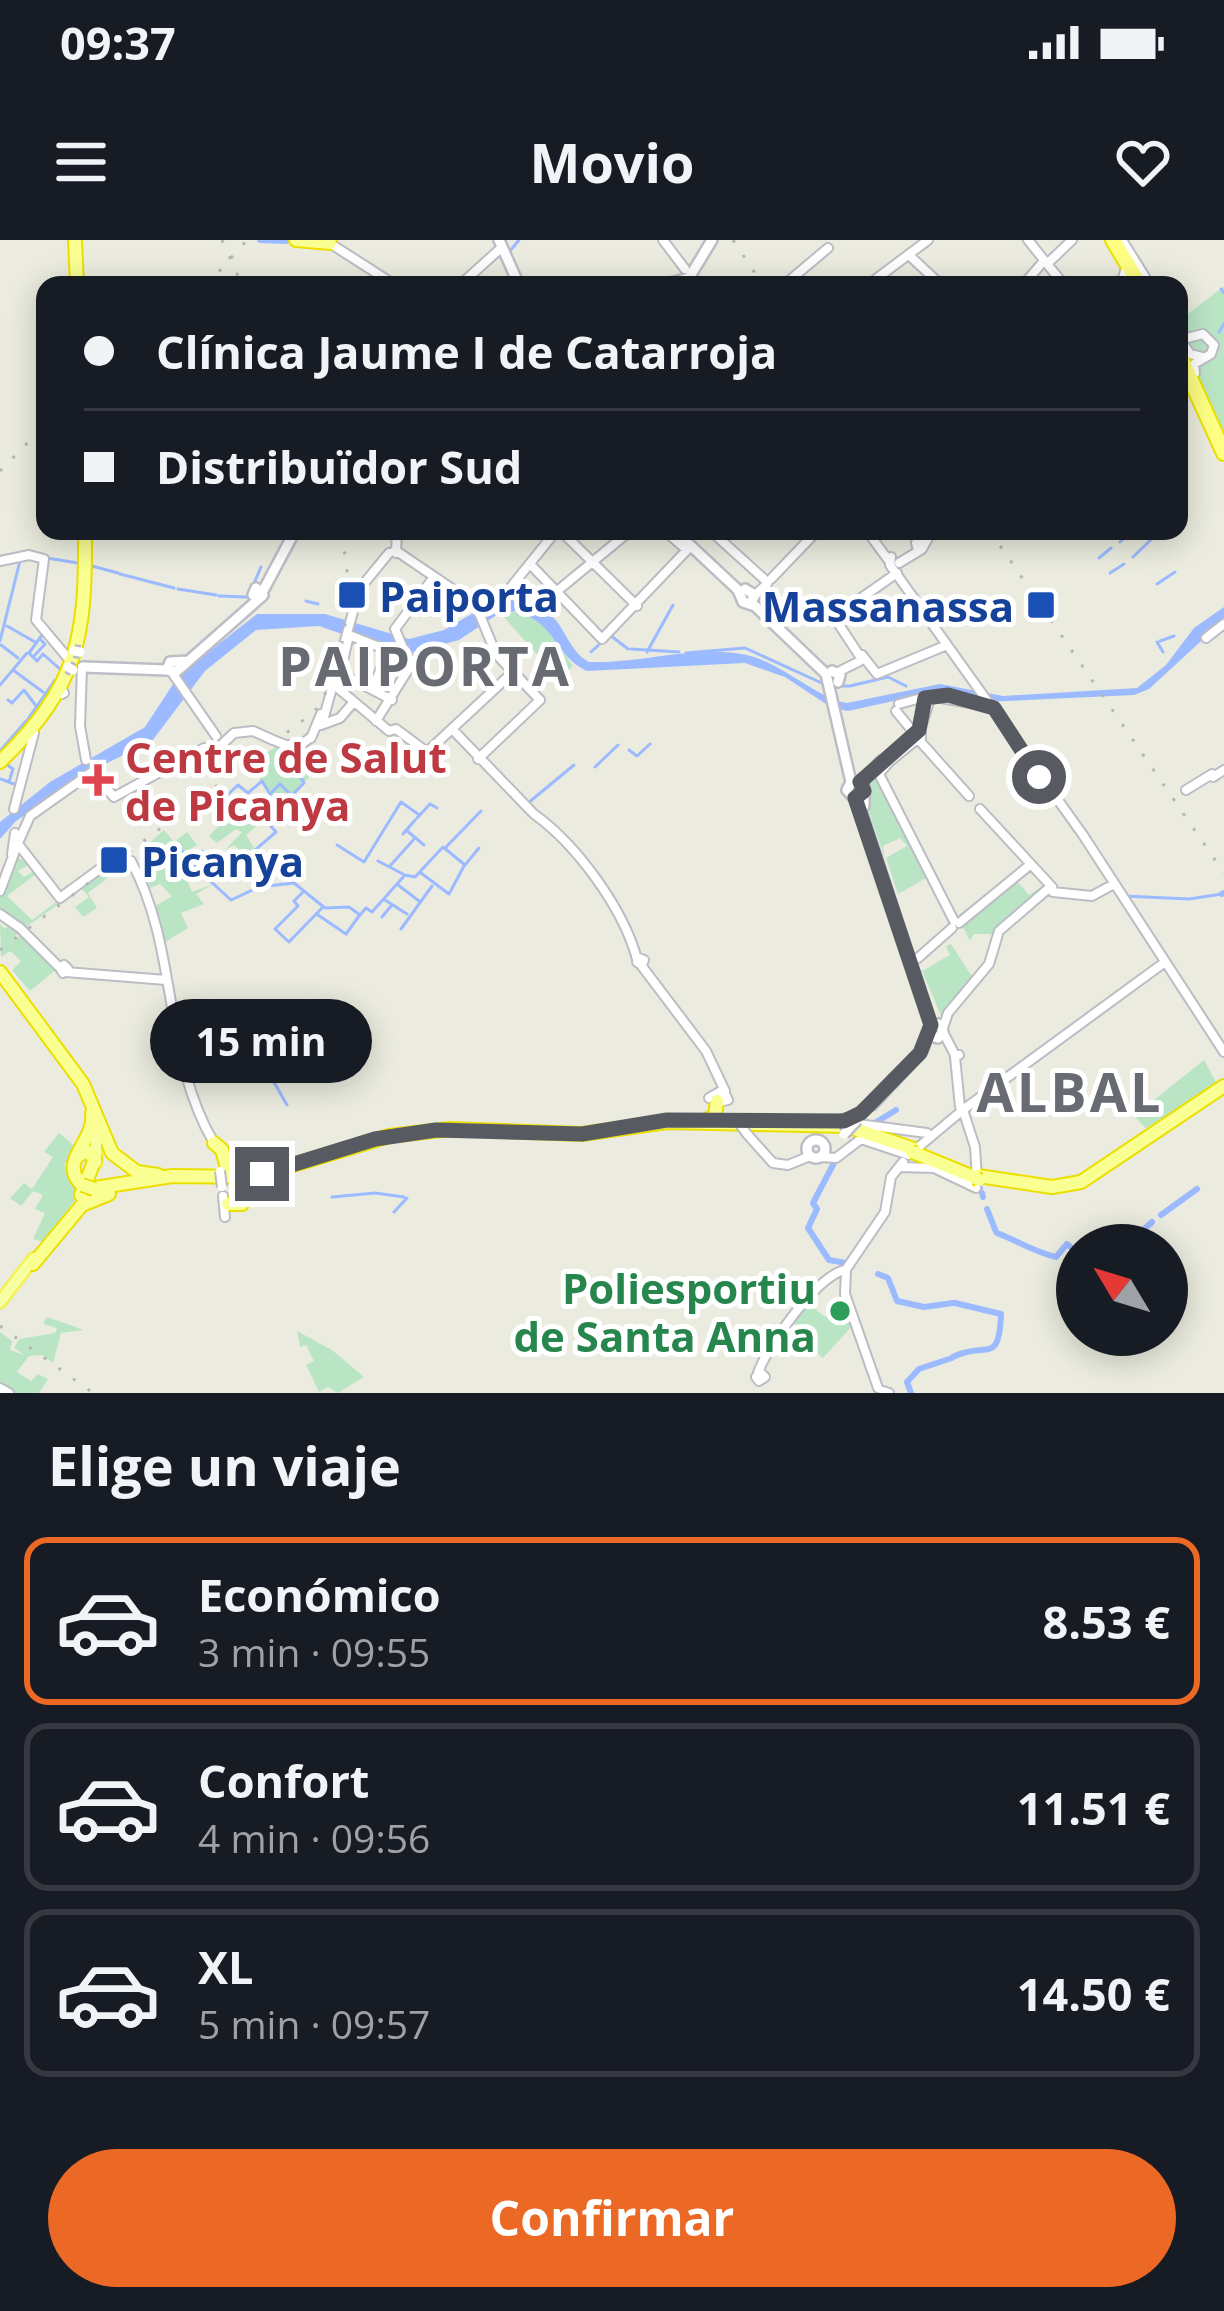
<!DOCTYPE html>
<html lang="es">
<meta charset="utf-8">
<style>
body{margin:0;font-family:"Open Sans",sans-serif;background:#242831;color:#f1f3f6;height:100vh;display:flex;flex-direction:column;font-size:45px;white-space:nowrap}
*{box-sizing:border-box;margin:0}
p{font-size:39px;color:#9ea1a6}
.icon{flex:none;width:66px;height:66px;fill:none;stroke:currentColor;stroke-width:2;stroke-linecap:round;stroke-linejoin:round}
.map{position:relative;height:1153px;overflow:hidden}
.sheet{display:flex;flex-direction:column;background:#171b24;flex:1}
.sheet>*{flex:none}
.hud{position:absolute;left:36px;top:36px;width:1152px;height:264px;border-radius:24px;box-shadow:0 6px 30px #0003;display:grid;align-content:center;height:264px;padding:0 48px;background:#171b24}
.needle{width:78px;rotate:308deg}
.fabs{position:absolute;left:1056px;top:984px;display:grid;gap:24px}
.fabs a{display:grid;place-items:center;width:132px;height:132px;border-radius:50%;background:#171b24;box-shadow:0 6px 30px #0003;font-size:60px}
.end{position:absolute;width:54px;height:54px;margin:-27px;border:15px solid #585a61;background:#fff;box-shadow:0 0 0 6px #fff}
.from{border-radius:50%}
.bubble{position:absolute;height:84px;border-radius:42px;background:#171b24;box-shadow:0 6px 30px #0003;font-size:39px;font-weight:700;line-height:84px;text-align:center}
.hud b{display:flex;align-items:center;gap:42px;height:114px;font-size:45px}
.hud b+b{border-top:3px solid #363941}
.hud i{width:30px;height:30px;background:#f1f3f6}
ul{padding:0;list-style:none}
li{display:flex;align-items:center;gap:36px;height:168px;margin:0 24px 18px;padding:0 24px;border:6px solid #363941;border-radius:24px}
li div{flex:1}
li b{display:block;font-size:45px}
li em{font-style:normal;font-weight:700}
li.selected{border-color:#ec6925}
li>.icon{width:108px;height:108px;stroke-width:1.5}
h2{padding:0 48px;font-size:54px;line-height:144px}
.button{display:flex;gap:24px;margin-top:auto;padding:24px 48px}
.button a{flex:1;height:138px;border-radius:72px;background:#ec6925;color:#fff;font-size:48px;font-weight:700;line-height:138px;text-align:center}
.status{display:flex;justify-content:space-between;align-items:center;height:84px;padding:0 60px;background:#171b24;direction:ltr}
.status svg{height:33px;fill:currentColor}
header{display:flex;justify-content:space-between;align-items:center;height:156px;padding:0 48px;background:#171b24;font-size:54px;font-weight:700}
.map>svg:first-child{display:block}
</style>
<div class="status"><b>09:37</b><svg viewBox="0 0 49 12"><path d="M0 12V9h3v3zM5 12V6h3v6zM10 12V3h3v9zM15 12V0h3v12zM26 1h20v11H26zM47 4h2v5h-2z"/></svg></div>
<header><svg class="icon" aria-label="menu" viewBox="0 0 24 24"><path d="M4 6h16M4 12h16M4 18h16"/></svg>Movio<svg class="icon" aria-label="heart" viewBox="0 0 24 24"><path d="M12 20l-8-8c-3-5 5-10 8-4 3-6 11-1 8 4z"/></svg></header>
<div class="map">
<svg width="1224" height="1153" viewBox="0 0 1224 1153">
<rect width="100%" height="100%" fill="#ebecdf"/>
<!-- green -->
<path fill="#bae5c5" d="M1224 46V194L1179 99V81Z
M517 371C549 380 555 401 573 426L559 439 501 374Z
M279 504 285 512 301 509 318 525 296 554 246 595 256 611 248 618 234 605 225 610 242 592 236 589 217 603 209 596 235 569 253 580 249 574 270 553 259 538 266 532 263 516Z
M873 534 866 543 877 536 928 637 898 654 886 618 907 606 900 598 883 606 885 619 866 563 865 540Z
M164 590 174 602 187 592 197 605 184 613 193 626 183 631 192 652 213 644 196 654 204 664 181 673 188 688 159 706 152 680 160 678 154 667 172 656 160 644 150 648 147 637 167 615 160 618 149 603Z
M18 618 30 624 18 631 24 637 37 629 39 632 7 656 32 680 112 621 85 646 110 629 114 633 88 653 97 668 83 677 75 667 89 657 81 648 23 689 0 673V657Z
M1016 640 1029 655 1045 644 996 694H974L970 701 962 685Z
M0 684 5 689 11 684 19 692 12 701 21 695 58 728 30 751 12 730 21 721 10 711 1 717Z
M951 704 975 741 942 778 922 731 950 715 946 706Z
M1204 820 1217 844 1146 888 1134 876Z
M59 893 77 908 64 925 80 953 44 1002 33 999 45 973 35 969 43 955 33 951 21 966 10 958 24 943 32 949 53 917 44 912Z
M844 1054 853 1085 823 1118 795 1094 800 1088 793 1082 808 1063 825 1077Z
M47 1077 84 1090 61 1093 53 1123 42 1115 29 1116 17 1132 31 1141 38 1134 48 1139 39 1153H10L0 1147V1092L12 1101 10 1110 24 1115 14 1108 19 1099 55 1093 57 1088 43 1084Z
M297 1091 332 1110 364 1137 338 1153 328 1147 319 1152 306 1125 314 1121 306 1105 300 1107Z"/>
<!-- water -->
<path fill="#9cbaff" d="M499 358C514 361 533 362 546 371 566 385 568 411 589 422 640 424 695 404 747 415 784 424 818 459 847 463L940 444 1003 456 1137 448 1166 425 1194 388 1224 367V380L1149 449 1134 455 983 462 939 451 848 471 832 468 785 437 745 423 587 431C554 416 558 385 518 372V377L516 371 498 374 459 400 403 415 319 386 256 390 205 431 152 501 93 530 16 581 0 599V582L50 542 145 487 179 435 257 374H325L409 399 444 390Z"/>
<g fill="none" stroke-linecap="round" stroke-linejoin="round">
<!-- stream -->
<path stroke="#9cbaff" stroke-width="3" d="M273 0H286
M510 11 519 0
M610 45 614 42
M1221 49 1224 53
M1219 92 1224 84
M1120 302 1132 291
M1133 317 1160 291
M47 318 78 323
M1099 318 1111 308
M92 326 118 333
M1110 333 1124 324
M120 334 174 348
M1157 344 1175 332
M178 349 216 355
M249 355 261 327
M219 356 246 357
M306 361 318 364
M7 386 35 402
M42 395 29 413 37 421 43 414 61 430
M610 395 628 409
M0 401 20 321
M1160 401 1174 396
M1157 402 1163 412
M1 405 18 418
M631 409 679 412
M591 412 603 401
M647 412 673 365
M686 413 745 408 826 445
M35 415 45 404 41 400
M13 430 43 452
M0 445 27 413
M843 446H848
M850 446 888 437 906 446
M8 460 12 463 24 450 37 467
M28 479 55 440
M629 510 637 516 650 504
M0 511 26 481
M281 514 290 523 296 517
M6 524 13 529 9 542
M595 527 618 505
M1 539 14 544
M223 559 238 545 248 553 262 541 270 554 280 544 293 557
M528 563 574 525
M417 578 430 564 437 568
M266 581 304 543 298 533 304 525 297 518
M406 590 424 605
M403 594 415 580
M175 604 170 619 180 633 194 626 231 660 259 647 294 643 325 668 349 667 360 675 366 668 372 672 405 635 415 637 443 607 465 625 479 608
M177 604 192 625
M337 605 364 622 401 562 418 574
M446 607 481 571
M202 611 227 634 276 592 268 583
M378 621 403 634
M390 626 415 598
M421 633 449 654 464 626
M398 645 419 661
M304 651 294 661 298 666 275 689 289 702 323 667
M1124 656 1189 659 1222 654
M385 660 407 674
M318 675 346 694 359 676
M382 677 391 666
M401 689 432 646
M273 841 278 849
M279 851 287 865
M332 957 375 953 404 957
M394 972 407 958"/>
<!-- canal -->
<path stroke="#9cbaff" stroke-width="6" d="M260 0 286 1
M1222 654 1224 653
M873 884 896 870
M834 923 813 963 817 969 808 988 829 1020 846 1023
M979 946 980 948
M982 953 983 957
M987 969 996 992
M1161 975 1197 949
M997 993C1018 1001 1034 1012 1056 1017L1067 1004 1077 1012
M1127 1005 1152 982
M878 1034 888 1038 897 1061 924 1067 953 1063
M953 1117C986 1100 999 1127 1001 1074L955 1063
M911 1153 907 1142 919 1129 952 1118"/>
<defs>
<path id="tertiary" d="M663 0 685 29
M1028 0 1064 45
M1122 0 1150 45
M331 4 395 45
M910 16 941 45
M1049 22 1072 0
M460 45 501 8
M784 45 828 8
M868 45 928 0
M1023 45 1043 22
M1121 45 1125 31
M1187 98 1203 94 1214 105 1211 114 1194 124 1195 133
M1182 102 1190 114 1202 117
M561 291 637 366
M711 291 764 339
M867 291 889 321
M395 310 476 365
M918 310 916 303 937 291
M396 313 397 291
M891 317 890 325 1083 595 1224 812
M0 321 29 315 44 319 36 380 67 417
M899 323 922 309 928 298
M530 324 602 399 687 310 665 291
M771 339 817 291
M556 352 630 291
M356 353 389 313
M755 355 767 344
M477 368 496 414 540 460 478 519
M477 368 507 352 556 291
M1206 398 1224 384
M406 415 395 389 434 337
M862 415 877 434 947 405
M861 418 834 377 897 333
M342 425 349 395 407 418
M82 427 80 486 86 520
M838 432 860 421
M340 433 392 460
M173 434 216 496
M333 444 389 491 396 489 427 512 513 432
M373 448 388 411
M63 451 64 453 62 454 61 452Z
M929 456 988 466
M899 464 925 457
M896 471 914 493
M324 477 359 350
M376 481 411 425 408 416
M321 485 340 478 352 464
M453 490 532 572
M920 491 929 462
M915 492H921V498H914Z
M311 498 321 474
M919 500 969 556
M286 505H301L311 497
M889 522 916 500
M879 534 954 681
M1213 537 1224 530
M860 542 881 520 889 522 879 534 873 532
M1186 550 1212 534
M14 569 34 493
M980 569 1052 647
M534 574C577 605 623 668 637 719
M18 603 30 576 92 532 114 557 204 508H218L234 493 253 491 273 500
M18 604 60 658 124 611
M12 614 15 593
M131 621C179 709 162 815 214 903
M0 651 16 608
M1053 652 1092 656 1112 645
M0 674 20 688
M959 683 1031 624
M30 698 60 728
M639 718 644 720 642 725 637 722Z
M918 718 952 688
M64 725 68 729 63 733 60 728Z
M641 725 706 811 725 851
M66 732 166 740
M943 788 948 773 989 724 999 691 1049 648
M943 792 955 815
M959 815 955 817 960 867
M709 858 723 850 728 860 719 862 717 854
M964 869 1165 722
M963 870 975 907 977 939
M858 884 927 893
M747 894 773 923 788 925 810 916
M821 917 836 918 861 899 909 915 964 869
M900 927 934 928 976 948
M223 956 225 977
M847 1028 885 972 891 937 903 922
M846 1031 845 1054 878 1148
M760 1132 765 1137 759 1141 756 1137Z
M758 1133C767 1106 816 1038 844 1030
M0 1148 9 1153
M883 1151 889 1153"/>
<path id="secondary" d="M499 0 519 45
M663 45 689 38 712 0
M675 291 738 350 743 362 755 366 826 434 851 542 847 550 858 562 931 785 922 811 872 865
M745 349 755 355 750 364
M263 351 295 291
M188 421 170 422 167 430 176 432 261 357 263 355 256 348 253 355 260 358
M83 427 167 430
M832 431 840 435 838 442
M851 542 864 546V566
M929 795 938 798 943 792 939 784 931 785
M837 881 854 878 873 861
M807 909a9 9 0 1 1 18 0a9 9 0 1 1-18 0Z"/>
<path id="primary" d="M96 923V882
M0 1062 34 1018"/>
<path id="trunk" d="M75 0 77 45
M296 0 330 3
M0 522C79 445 86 397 85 291
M0 732 83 844 112 913 137 932 158 935
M704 881 715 876 717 861
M214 903 222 910 228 932 237 937
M915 913 976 938
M76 917 87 911 95 919 81 955
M978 936 1052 947 1081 942 1224 846
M82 945C57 921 96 902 92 873
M95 948 172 936 253 937 389 896 450 889 582 894 667 882 846 886 914 909
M228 964H242L249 946 259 939
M33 1024 82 965 109 954"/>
<path id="motorway" d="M1113 0 1140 45
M1179 114 1224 213"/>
</defs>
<!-- tertiary casing -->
<use href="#tertiary" stroke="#bcbdc4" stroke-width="12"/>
<!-- secondary casing -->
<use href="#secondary" stroke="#bcbdc6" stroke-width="14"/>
<!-- primary casing -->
<use href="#primary" stroke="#f4f150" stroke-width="15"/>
<!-- trunk casing -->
<use href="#trunk" stroke="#ebdf00" stroke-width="16"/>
<!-- motorway casing -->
<use href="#motorway" stroke="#ebdf00" stroke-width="18"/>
<!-- tertiary -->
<use href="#tertiary" stroke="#fff" stroke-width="8"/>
<!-- secondary -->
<use href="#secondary" stroke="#fff" stroke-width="9"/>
<!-- primary -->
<use href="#primary" stroke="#f6ffa1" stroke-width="10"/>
<!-- trunk -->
<use href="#trunk" stroke="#faff92" stroke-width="12"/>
<!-- motorway -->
<use href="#motorway" stroke="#feff83" stroke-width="14"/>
<!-- rail -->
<path stroke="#b5b6b6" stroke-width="3" stroke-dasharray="3 15" stroke-linecap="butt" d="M222 0 242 45
M733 0 763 45
M207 45 247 0
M0 231 45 185
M990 291 1224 633
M0 710 314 472C346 429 357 340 339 291
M0 1086 93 1153"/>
<defs>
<path id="tertiary-bridge" d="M1179 102 1187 98
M273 500 286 505
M20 688 30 698
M736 879 747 894
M220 931 222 947"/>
<path id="secondary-bridge" d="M74 411 80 412
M68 427 73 430
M844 894 857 880"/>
<path id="trunk-bridge" d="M912 912 915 913
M976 938 979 940
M82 945 94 949"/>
</defs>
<!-- tertiary-bridge casing -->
<use href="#tertiary-bridge" stroke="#bcbdc4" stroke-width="12" stroke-linecap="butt"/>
<!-- secondary-bridge casing -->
<use href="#secondary-bridge" stroke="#bcbdc6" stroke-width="14" stroke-linecap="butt"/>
<!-- trunk-bridge casing -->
<use href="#trunk-bridge" stroke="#ebdf00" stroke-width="16" stroke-linecap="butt"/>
<!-- tertiary-bridge -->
<use href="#tertiary-bridge" stroke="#fff" stroke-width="8"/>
<!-- secondary-bridge -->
<use href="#secondary-bridge" stroke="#fff" stroke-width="9"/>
<!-- trunk-bridge -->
<use href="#trunk-bridge" stroke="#faff92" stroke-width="12"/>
</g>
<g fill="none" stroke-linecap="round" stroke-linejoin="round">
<!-- route -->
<path stroke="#585a61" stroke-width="15" d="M262 934 375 899 436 890 582 894 667 880 844 881 861 873 920 813 931 785 855 558 864 551 860 542 919 490 925 458 948 455 994 468 1039 537"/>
</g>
<!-- markers -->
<g fill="#1a4fb4" stroke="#fff" stroke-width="4.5">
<rect x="337" y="340" width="30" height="30" rx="6"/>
<rect x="1026" y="350" width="30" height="30" rx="6"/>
<rect x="99" y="605" width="30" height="30" rx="6"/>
</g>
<path fill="#e0444e" stroke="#fff" stroke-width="4.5" d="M92 522h12v12h12v12h-12v12h-12v-12h-12v-12h12z"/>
<circle fill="#2e9e5b" stroke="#fff" stroke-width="4.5" cx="840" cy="1071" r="12"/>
<g text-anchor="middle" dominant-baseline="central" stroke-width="10" stroke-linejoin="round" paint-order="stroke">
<!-- transit labels -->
<g font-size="42" font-weight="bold" fill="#164399" stroke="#fff" text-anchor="start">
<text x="379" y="355">Paiporta</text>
<text x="1014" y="365" text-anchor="end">Massanassa</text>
<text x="141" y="620">Picanya</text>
</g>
<!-- health labels -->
<g font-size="42" font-weight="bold" fill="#be3a42" stroke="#fff" text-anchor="start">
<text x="125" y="516">Centre de Salut<tspan x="125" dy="48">de Picanya</tspan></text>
</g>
<!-- leisure labels -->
<g font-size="42" font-weight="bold" fill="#27864d" stroke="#fff" text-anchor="end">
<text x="816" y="1047">Poliesportiu<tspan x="816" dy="48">de Santa Anna</tspan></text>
</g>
<!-- district labels -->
<g font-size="54" font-weight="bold" letter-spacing="3" fill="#696b73" stroke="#fff">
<text x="425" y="425">PAIPORTA</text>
<text x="1070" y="851">ALBAL</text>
</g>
</g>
</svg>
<div class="fabs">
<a><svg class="needle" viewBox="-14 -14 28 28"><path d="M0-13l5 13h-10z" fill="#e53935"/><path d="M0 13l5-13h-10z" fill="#9ea1a6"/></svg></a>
</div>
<i class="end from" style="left:1039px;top:537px"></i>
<i class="end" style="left:262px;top:934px"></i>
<div class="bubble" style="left:150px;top:759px;width:222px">15 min</div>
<div class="hud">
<b><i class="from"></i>Clínica Jaume I de Catarroja</b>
<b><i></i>Distribuïdor Sud</b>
</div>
</div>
<section class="sheet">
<h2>Elige un viaje</h2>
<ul>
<li class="selected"><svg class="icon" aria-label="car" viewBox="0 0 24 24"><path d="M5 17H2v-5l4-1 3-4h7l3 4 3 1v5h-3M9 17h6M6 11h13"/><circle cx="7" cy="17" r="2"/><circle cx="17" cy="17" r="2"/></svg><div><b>Económico</b><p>3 min · 09:55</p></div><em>8.53 €</em></li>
<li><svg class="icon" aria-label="car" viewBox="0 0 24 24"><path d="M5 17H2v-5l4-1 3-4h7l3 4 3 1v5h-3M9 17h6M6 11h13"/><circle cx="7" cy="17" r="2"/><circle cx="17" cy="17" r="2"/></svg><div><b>Confort</b><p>4 min · 09:56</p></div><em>11.51 €</em></li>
<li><svg class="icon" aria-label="car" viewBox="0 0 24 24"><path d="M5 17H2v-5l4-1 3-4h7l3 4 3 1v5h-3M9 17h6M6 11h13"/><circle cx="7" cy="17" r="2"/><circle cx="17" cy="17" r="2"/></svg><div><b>XL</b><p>5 min · 09:57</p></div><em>14.50 €</em></li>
</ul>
<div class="button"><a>Confirmar</a></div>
</section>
